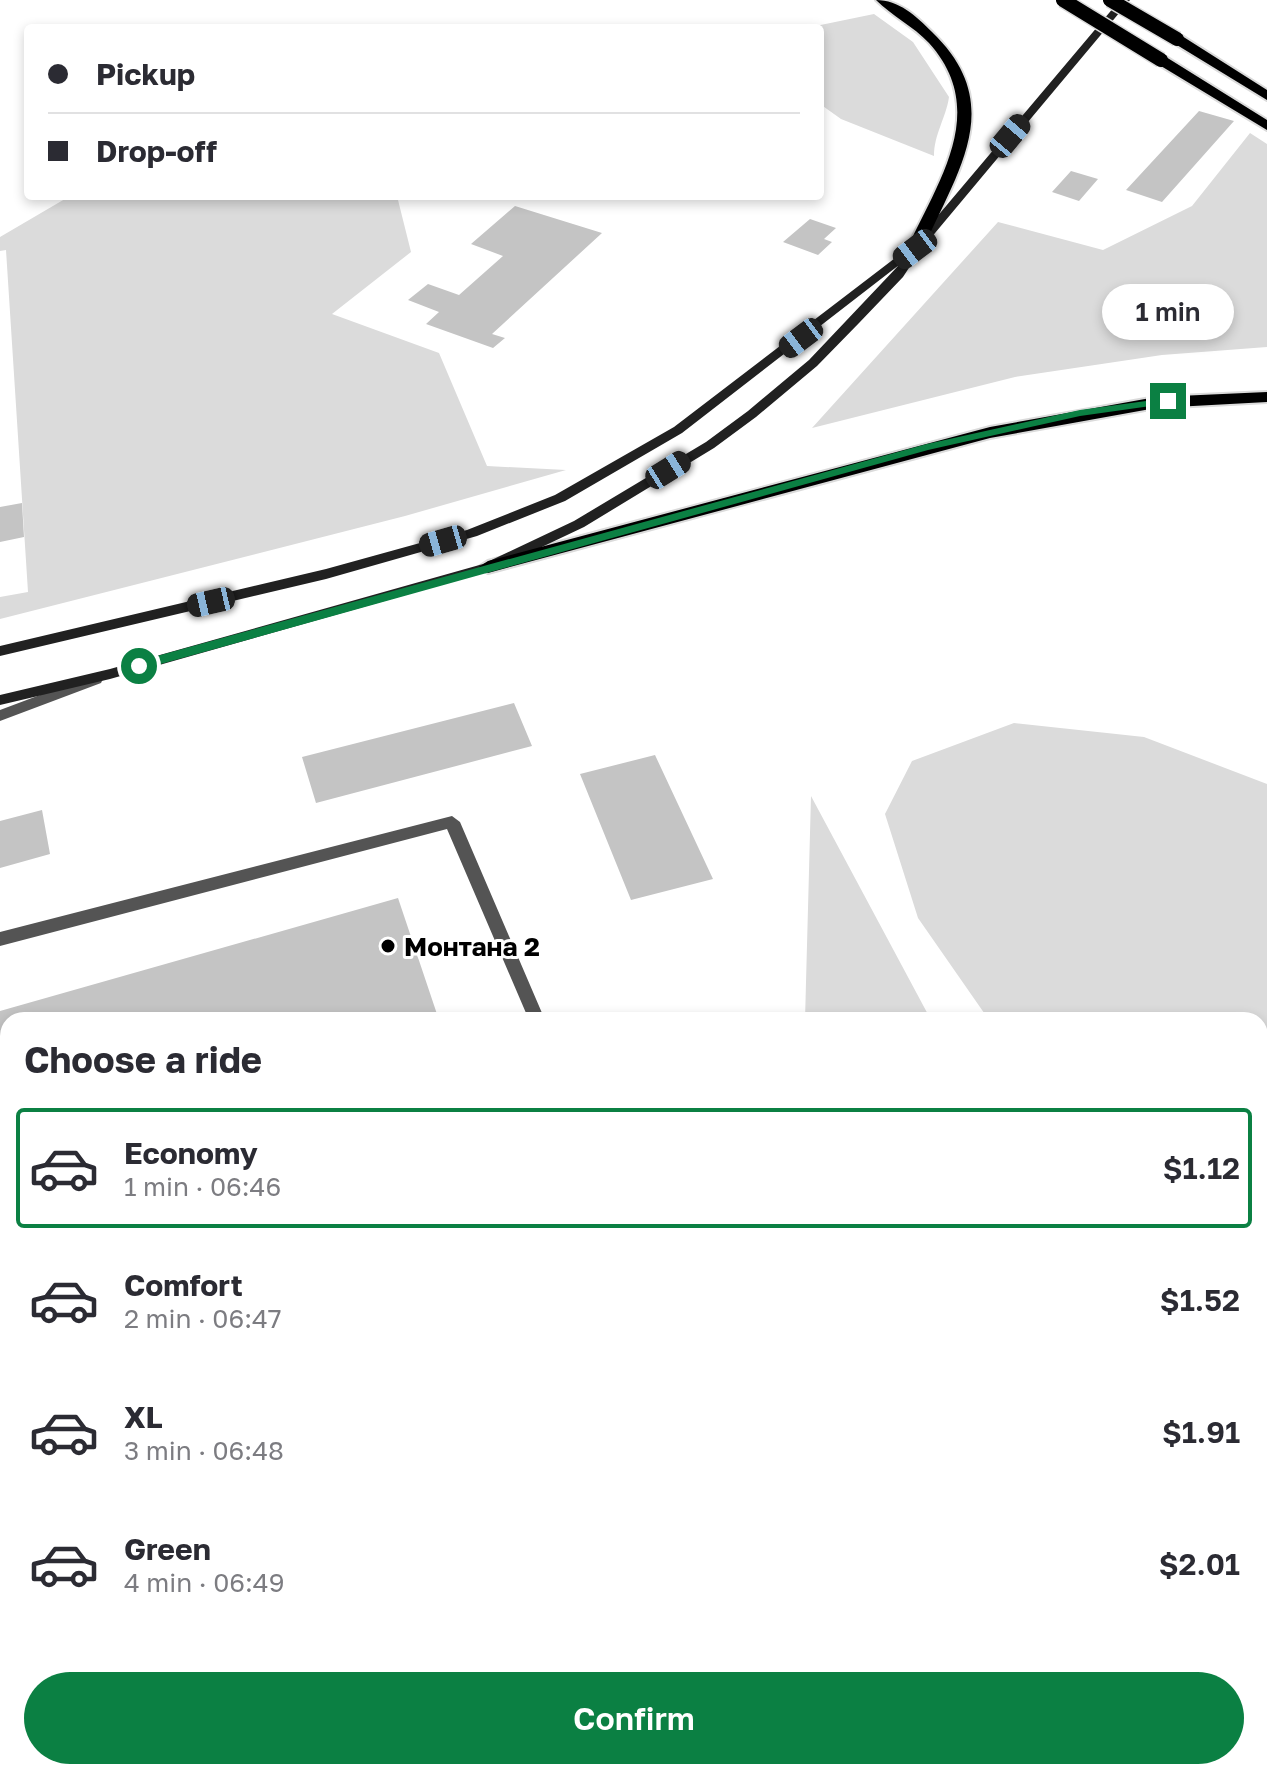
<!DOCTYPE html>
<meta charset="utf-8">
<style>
body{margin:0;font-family:"Golos Text",sans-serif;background:#f2f2f3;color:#2b2b33;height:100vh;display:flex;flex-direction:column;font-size:30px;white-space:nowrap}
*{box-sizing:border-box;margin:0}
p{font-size:26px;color:#7c7c81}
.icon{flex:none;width:44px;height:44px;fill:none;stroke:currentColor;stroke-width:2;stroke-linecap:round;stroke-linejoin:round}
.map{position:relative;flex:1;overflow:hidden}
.sheet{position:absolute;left:0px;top:1012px;width:1268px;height:768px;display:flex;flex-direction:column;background:#fff;border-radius:24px 24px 0 0;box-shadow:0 4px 12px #0003}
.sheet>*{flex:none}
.guide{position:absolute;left:24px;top:24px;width:800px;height:176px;border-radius:8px;box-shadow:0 4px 12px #0003;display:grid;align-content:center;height:176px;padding:0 24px;background:#fff}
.end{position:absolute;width:36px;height:36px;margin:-18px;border:10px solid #0b8043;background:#fff;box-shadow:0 0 0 4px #fff}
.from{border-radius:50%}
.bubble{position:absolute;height:56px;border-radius:28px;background:#fff;box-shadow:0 4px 12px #0003;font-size:26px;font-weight:600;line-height:56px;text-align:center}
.car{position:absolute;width:24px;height:48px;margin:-24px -12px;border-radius:10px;box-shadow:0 0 6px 2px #0007;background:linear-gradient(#222 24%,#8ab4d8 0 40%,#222 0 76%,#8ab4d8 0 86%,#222 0)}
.guide b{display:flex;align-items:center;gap:28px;height:76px;font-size:30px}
.guide b+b{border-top:2px solid #e1e1e2}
.guide i{width:20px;height:20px;background:#2b2b33}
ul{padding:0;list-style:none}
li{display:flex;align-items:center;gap:24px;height:120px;margin:0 16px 12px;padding:0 8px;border:4px solid transparent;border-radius:8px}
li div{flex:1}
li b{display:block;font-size:30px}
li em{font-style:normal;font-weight:600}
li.on{border-color:#0b8043}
li>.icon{width:72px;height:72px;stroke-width:1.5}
h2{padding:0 24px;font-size:36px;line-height:96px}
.primary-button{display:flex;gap:16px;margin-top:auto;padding:16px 24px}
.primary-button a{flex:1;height:92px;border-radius:48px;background:#0b8043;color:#fff;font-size:32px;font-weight:600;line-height:92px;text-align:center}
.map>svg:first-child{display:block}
</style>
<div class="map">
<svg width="1267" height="1780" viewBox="0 0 1267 1780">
<rect width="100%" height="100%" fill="#fff"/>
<!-- green -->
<path fill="#dbdbdb" d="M874 14 913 42 949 97C946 118 934 134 934 156L841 119 820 104V28H806Z
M1250 133 1267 144V347L1162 355 1015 377 812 428 998 222 1103 250 1192 206Z
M70 196H397L411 252 332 314 439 353 487 466 566 470 405 516 0 619V597L28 592 6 250 0 251V237Z
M1014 723 1144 737 1267 784V1125L1260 1119V1020H989L918 918 885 814 912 761Z
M811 796 931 1020H805Z
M1260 1361 1267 1367V1780H371L382 1772H1260Z"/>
<!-- building -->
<path fill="#c4c4c4" d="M1199 111 1234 121 1162 202 1126 190Z
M1071 171 1098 179 1079 201 1052 192Z
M515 206 602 233 492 334 505 338 493 348 426 324 439 312 408 300 428 284 459 295 503 256 471 244Z
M810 219 836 228 824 239 832 242 818 255 783 242Z
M22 503 24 537 0 542V507Z
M514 703 532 746 316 803 302 757Z
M655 755 713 879 631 900 580 774Z
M42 810 50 854 0 868V821Z
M398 898 439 1020H8V1218L0 1220V1011Z"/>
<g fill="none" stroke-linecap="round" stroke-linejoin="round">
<defs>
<path id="trunk" d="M876 0C899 0 916 16 932 32 1008 105 957 171 923 249L915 254 907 249C938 181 990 111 929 43 913 26 892 16 876 0Z
M1172 36H1182L1267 90V100L1172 42Z
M1156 57H1166L1267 120V130L1156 63Z
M1267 392V402L1156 408 990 438 488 573 479 567 488 561 990 427 1156 397Z"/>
</defs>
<!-- trunk casing -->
<use href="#trunk" stroke="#dbdbdb" stroke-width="4"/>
<!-- service -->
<path fill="#545454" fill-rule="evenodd" d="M96 674 103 679 101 683 0 721V710Z
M452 816 460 822 545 1020H529L447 829 0 946V932Z
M8 1560V1582L0 1585V1563Z"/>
<!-- secondary -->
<path fill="#212121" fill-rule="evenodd" d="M1120 0H1130L920 251 903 277 859 323 817 366 756 417 714 448 584 527 493 570 110 679 0 705V695L110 669 483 564 574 521 706 442 748 411 809 360 899 265 682 433 565 501 477 536 326 579 0 656V646L326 569 467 530 555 495 674 427 903 252 908 251Z"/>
<!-- trunk -->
<use href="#trunk" fill="#000" fill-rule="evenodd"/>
<defs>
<path id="trunk-bridge" d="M1063 0 1161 60
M1110 0 1177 39"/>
</defs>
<!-- trunk-bridge casing -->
<use href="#trunk-bridge" stroke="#dbdbdb" stroke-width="17" stroke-linecap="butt"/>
<!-- trunk-bridge -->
<use href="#trunk-bridge" stroke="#000" stroke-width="14"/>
</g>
<!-- route -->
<path fill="#0b8043" d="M1168 398 1172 399V403L1080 416 928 450 139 670 133 666 139 661 927 444 1080 410Z"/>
<!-- markers -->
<circle fill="#000" stroke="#fff" stroke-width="3" cx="388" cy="946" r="8"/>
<g text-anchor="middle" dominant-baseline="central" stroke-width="6" stroke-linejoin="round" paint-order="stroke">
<!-- poi labels -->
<g font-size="26" font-weight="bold" fill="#000" stroke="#fff" text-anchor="start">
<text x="404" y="946">Монтана 2</text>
</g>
</g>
</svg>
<i class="end from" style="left:139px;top:666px"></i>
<i class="end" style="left:1168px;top:401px"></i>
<div class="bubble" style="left:1102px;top:284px;width:132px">1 min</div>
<i class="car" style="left:1010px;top:136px;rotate:40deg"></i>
<i class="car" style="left:915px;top:249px;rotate:233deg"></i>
<i class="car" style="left:801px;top:338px;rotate:233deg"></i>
<i class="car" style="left:668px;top:470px;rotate:58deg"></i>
<i class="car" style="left:443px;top:541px;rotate:254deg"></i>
<i class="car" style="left:211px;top:602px;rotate:257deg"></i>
<div class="guide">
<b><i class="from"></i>Pickup</b>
<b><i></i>Drop-off</b>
</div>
<section class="sheet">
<h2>Choose a ride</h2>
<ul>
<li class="on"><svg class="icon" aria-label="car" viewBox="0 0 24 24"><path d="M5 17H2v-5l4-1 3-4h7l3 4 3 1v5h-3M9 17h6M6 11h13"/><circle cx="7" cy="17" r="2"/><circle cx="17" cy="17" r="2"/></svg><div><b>Economy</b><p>1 min · 06:46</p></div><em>$1.12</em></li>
<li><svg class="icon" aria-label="car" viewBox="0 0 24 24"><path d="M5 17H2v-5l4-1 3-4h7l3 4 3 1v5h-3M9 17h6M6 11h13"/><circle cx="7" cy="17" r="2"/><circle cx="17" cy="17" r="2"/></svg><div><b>Comfort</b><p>2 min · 06:47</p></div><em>$1.52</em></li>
<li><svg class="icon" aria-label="car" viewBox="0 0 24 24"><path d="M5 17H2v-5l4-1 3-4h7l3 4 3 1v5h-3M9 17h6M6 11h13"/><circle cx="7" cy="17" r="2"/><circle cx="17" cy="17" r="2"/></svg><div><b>XL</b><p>3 min · 06:48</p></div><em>$1.91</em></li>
<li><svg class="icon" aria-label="car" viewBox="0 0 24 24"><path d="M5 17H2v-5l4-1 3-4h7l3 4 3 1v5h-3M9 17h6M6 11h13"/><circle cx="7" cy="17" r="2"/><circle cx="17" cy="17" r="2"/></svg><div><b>Green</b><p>4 min · 06:49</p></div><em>$2.01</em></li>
</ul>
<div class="primary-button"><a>Confirm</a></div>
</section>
</div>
